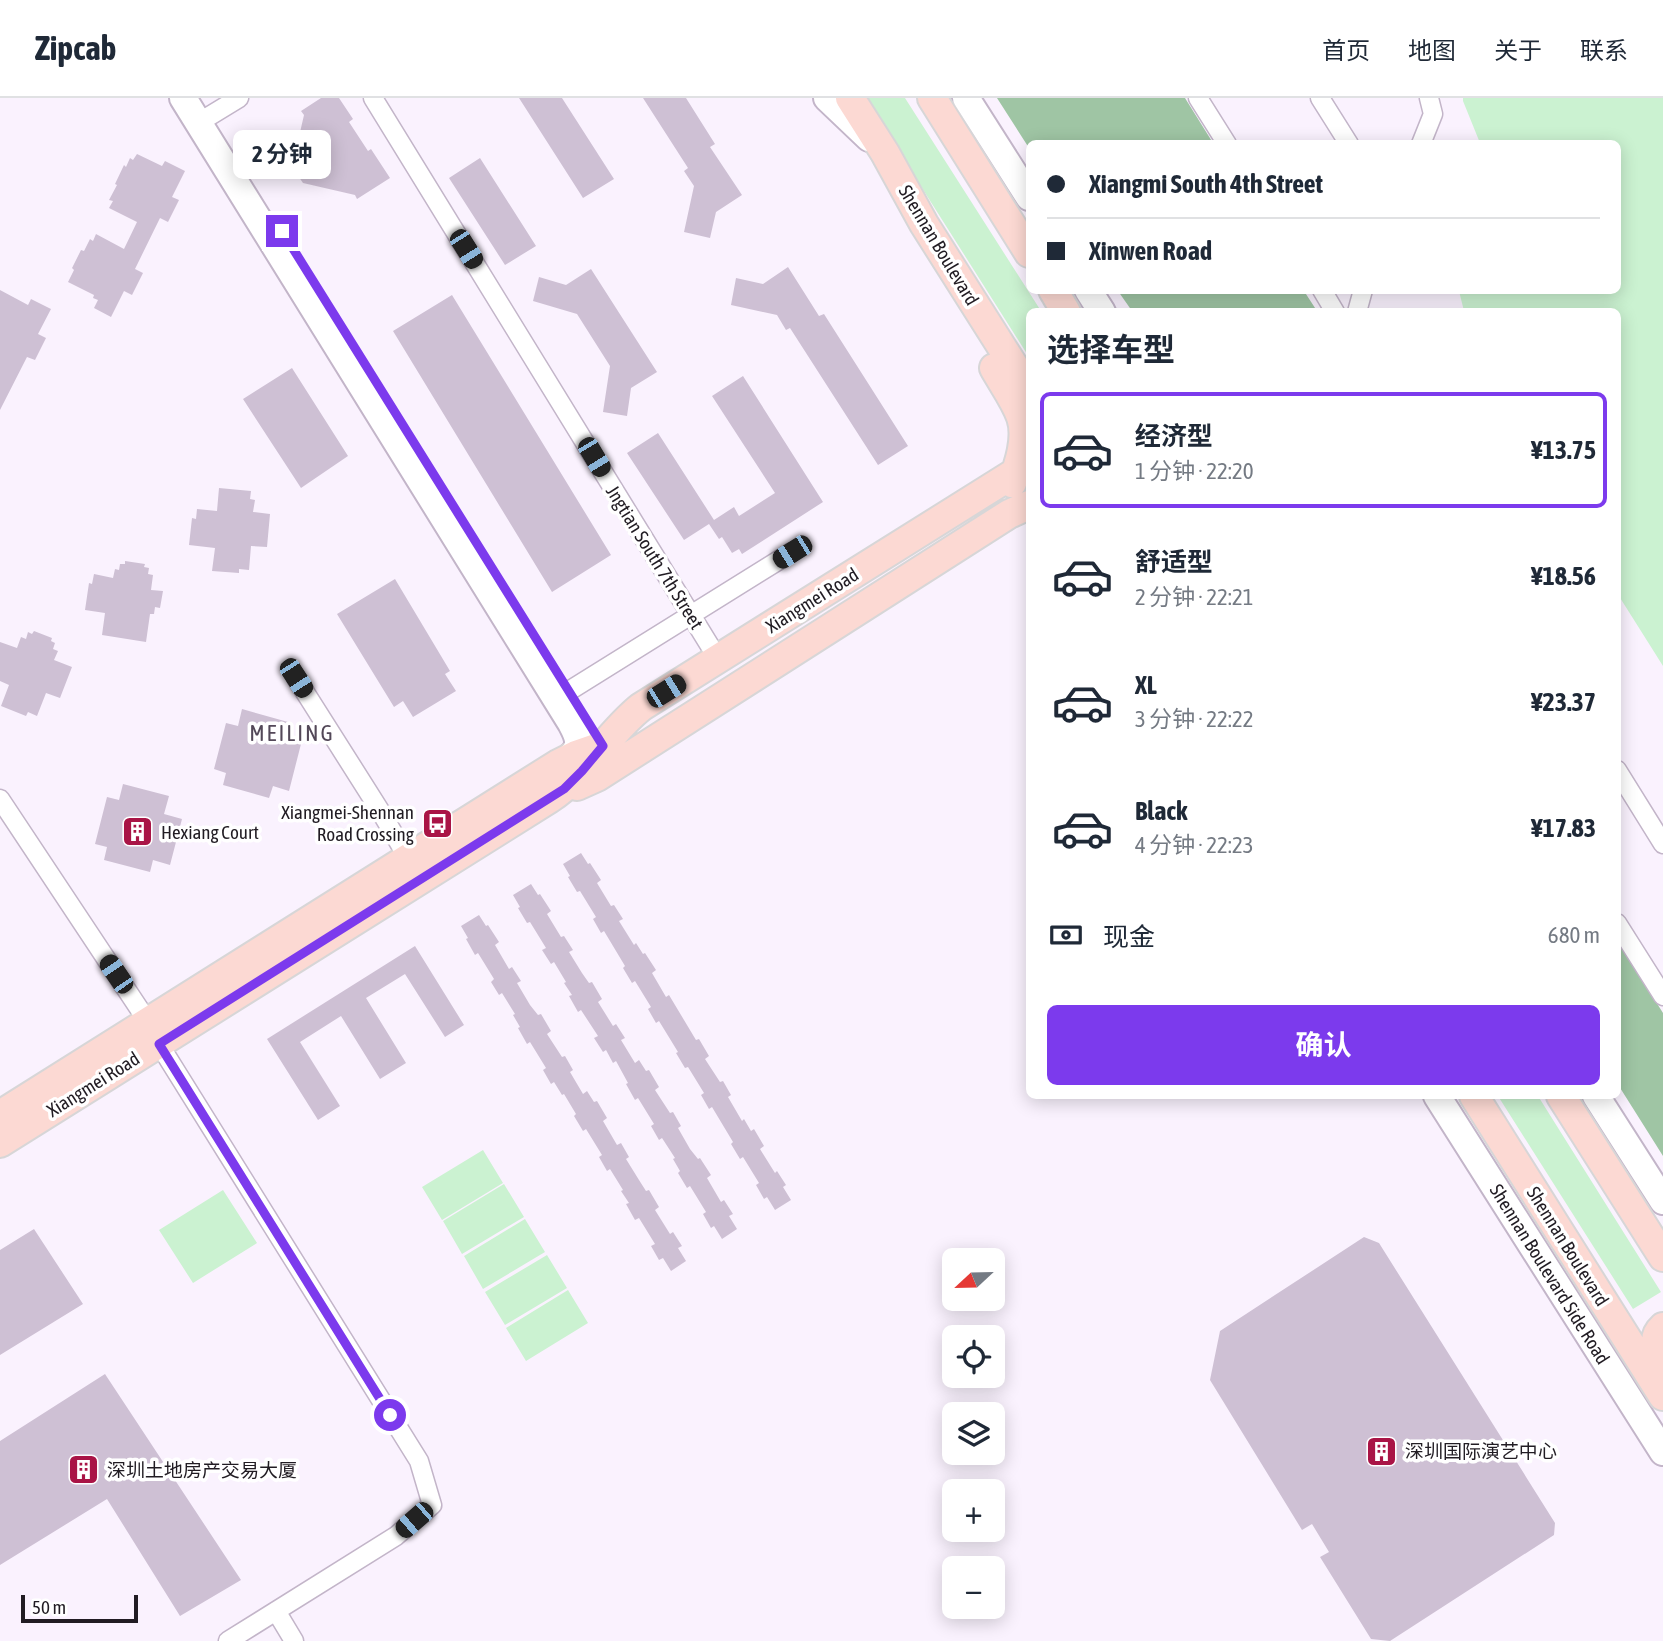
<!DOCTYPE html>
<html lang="zh">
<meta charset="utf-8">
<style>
body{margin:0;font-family:"Asap Condensed","Noto Sans SC",sans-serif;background:#f2f2f3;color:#1f2937;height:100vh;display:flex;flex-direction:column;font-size:26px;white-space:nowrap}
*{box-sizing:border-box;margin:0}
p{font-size:23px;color:#747a83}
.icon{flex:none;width:38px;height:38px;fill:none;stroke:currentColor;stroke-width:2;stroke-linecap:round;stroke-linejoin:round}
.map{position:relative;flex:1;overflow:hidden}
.drawer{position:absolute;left:1026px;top:210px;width:595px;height:791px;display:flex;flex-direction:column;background:#fff;border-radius:10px;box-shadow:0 4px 18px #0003}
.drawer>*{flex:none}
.top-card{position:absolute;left:1026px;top:42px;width:595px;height:154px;border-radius:10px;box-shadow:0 4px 18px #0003;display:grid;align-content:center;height:154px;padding:0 21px;background:#fff}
.needle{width:46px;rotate:248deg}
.controls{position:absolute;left:942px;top:1150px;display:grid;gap:14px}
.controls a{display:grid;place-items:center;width:63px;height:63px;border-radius:10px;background:#fff;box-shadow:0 4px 18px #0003;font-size:35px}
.scale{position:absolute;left:21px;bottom:18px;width:117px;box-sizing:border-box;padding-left:7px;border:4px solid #211c23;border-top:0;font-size:19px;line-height:24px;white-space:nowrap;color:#211c23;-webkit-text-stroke:5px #fff;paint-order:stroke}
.end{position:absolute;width:32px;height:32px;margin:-16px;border:9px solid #7c3aed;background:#fff;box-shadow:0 0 0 4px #fff}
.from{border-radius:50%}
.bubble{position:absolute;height:49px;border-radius:10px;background:#fff;box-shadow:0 4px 18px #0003;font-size:23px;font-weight:700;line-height:49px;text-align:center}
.car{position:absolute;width:21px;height:42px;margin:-21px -10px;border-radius:9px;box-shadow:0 0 5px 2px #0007;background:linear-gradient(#222 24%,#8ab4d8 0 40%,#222 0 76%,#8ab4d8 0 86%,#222 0)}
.top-card b{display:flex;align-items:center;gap:24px;height:66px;font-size:26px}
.top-card b+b{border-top:2px solid #e0e1e3}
.top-card i{width:18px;height:18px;background:#1f2937}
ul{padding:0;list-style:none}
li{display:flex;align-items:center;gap:21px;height:116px;margin:0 14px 10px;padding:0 7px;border:4px solid transparent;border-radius:10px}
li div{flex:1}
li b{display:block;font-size:26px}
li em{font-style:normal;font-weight:700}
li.current{border-color:#7c3aed}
li>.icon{width:63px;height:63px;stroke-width:1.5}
h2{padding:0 21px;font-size:32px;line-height:84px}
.pay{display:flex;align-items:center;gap:18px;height:77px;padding:0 21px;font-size:26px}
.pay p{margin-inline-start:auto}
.cta{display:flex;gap:14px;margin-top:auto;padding:14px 21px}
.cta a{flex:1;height:80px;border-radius:10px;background:#7c3aed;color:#fff;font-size:28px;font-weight:700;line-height:80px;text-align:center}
header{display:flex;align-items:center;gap:42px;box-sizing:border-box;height:98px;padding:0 35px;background:#fff;border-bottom:2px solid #e0e1e3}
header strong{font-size:33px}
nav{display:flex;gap:38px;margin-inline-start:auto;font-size:24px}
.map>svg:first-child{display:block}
</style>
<header>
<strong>Zipcab</strong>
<nav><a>首页</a><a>地图</a><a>关于</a><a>联系</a></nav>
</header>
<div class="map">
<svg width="1663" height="1543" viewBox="0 0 1663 1543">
<rect width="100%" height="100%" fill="#faf2fe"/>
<!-- green -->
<path fill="#cbf2d1" d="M865 0H905L1041 213 1029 214V259Z
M1463 0H1663V568L1617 495V214L1464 213 1459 193 1617 192V46L1480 45 1463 3Z
M1498 998H1538L1661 1194 1633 1211Z
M483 1052 503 1085 442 1122 422 1089Z
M504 1086 524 1119 462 1156 443 1123Z
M223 1092 257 1145 193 1185 159 1132Z
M525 1121 545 1154 483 1191 464 1158Z
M547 1157 567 1190 505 1227 485 1194Z
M568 1192 588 1225 526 1263 506 1230Z"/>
<!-- forest -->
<path fill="#9fc5a4" d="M997 0H1185L1213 45 1029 46V50Z
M1118 193H1304L1317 213H1132Z
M1617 842 1663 915V1058L1617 985Z"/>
<!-- building -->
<path fill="#cec0d4" d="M321 0H339L353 21 349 24 368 53 371 51 390 80 357 101 355 97 303 85 292 69 304 17 301 13Z
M519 0H562L614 81 583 100Z
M643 0H686L715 46 710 49 742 97 716 114 710 140 684 134 694 88 684 73 688 70Z
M137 56 162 68 165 63 185 73 172 99 179 102 168 124 160 120 135 171 143 175 132 197 124 193 111 219 94 210 98 202 93 200 94 197 68 184 74 172 72 170 81 152 84 153 90 141 93 143 96 136 124 151 137 124 109 110 113 103 109 102 117 87 115 86 124 67 126 69 130 60 133 62Z
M480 60 536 148 505 167 449 80Z
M788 169 819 218 824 216 908 348 878 367 790 230 786 232 777 217 731 207 736 180 763 186Z
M591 171 657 274 631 290 627 318 603 314 610 268 577 216 533 203 539 179 566 187Z
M0 192 28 207 31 201 51 211 38 236 46 240 35 262 27 259 0 312Z
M452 197 611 457 552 494 393 233Z
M292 270 348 358 301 390 243 301Z
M743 278 823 404 742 456 739 451 732 455 722 439 719 441 709 426 684 442 627 355 658 335 714 422 734 409 739 418 775 395 712 298Z
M219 390 251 393 250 401 255 402 253 414 270 416 267 449 251 448 249 472 239 471V475L212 473 215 450 189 447 192 420 196 421 197 411 217 413Z
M125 463 145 466 144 469 149 470 148 476 153 477 151 492 163 493 160 510 155 509 154 516H150L146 544 102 537 105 515 85 512 89 485 92 486 94 476 113 480 115 471 119 472 120 466H125Z
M395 481 450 573 445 576 456 593 413 619 403 603 394 609 337 516Z
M34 533 52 540 51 543 55 545 53 551 58 553 54 562 72 569 60 600 46 595 37 618 28 614 26 618 1 608 9 587 0 583V544L17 550 21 539 26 541 28 534 32 536Z
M242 611 288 624 284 642 301 646 289 693 273 688 269 700 223 687 226 675 214 671 226 625 238 628Z
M123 686 169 698 164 716 182 721 170 767 153 762 150 774 104 762 107 749 95 746 107 699 119 702Z
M581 755 588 766 590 765 601 782 597 785 611 808 614 807 623 821 619 823 634 847 636 845 643 856 645 855 656 872 652 875 666 899 669 897 696 942 699 941 709 958 705 961 720 984 723 983 731 997 728 999 742 1023 744 1021 751 1033 754 1031 764 1048 760 1051 775 1075 777 1073 786 1087 783 1089 791 1102 775 1112 767 1099 764 1101 756 1087 759 1085 743 1059 740 1061 731 1046 733 1044 712 1009 709 1011 701 997 704 995 688 969 685 970 676 955 678 954 659 923 656 925 648 911 651 909 635 883 632 885 623 870 625 868 604 833 601 835 593 821 596 819 580 793 577 794 568 779 570 778 563 766Z
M531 786 538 797 540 796 551 813 547 816 561 839 564 838 573 852 569 854 582 875 589 885 592 884 602 901 598 904 613 928 616 926 625 940 621 942 635 965 639 962 646 973 649 972 659 989 655 992 670 1015 673 1014 681 1028 678 1030 690 1051 698 1061 700 1060 711 1077 707 1080 721 1104 724 1102 733 1116 729 1118 737 1131 722 1141 714 1128 711 1130 703 1116 706 1114 690 1088 687 1090 678 1075 680 1073 673 1061 675 1060 662 1040 659 1042 651 1028 654 1026 638 1000 635 1002 626 986 628 985 616 963 613 965 606 952 603 954 594 940 598 938 581 912 578 914 569 898 572 897 564 885 566 884 554 864 551 866 542 852 546 850 530 824 527 825 518 810 520 809 513 797Z
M479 817 486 828 488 827 499 844 495 847 509 871 512 869 521 883 517 885 530 907 538 917 541 916 551 933 547 936 562 959 565 958 573 972 570 974 583 996 587 993 594 1004 597 1003 607 1020 603 1023 617 1047 621 1045 629 1059 626 1061 639 1082 646 1093 649 1092 659 1109 655 1112 670 1136 673 1134 682 1148 678 1150 686 1163 671 1173 663 1160 659 1162 651 1148 655 1146 639 1120 635 1122 626 1106 629 1105 621 1093 623 1092 610 1071 607 1073 599 1059 602 1057 586 1031 583 1033 574 1018 576 1016 564 996 562 997 554 984 551 986 543 972 546 970 530 944 527 946 518 930 520 929 513 917 515 916 502 895 499 897 491 884 494 881 478 855 475 857 466 841 468 840 461 828Z
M415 848 464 927 445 939 405 876 366 900 406 965 380 981 341 918 300 944 340 1008 318 1022 267 941Z
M34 1131 83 1206 0 1257V1152Z
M1364 1139 1379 1145 1555 1425 1554 1437 1390 1543 1371 1541 1320 1459 1329 1454 1312 1426 1302 1432 1210 1282 1220 1233Z
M105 1276 241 1482 180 1518 107 1401 0 1467V1343Z"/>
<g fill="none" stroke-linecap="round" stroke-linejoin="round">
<defs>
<path id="street" d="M373 0 718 561
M1198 0 1227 46
M1320 0 1349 46
M198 25 239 0
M1421 46 1433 16 1429 0
M1322 192 1335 214
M1357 214 1363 192
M296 580 379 711 408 760
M556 601 792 454
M1617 672 1663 746
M0 701 148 924
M1617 825 1663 898
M159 946 419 1363 432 1407 396 1438 228 1543
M276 1513 294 1543"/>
<path id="secondary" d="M183 0 571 625C578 638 583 648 570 659
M827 0 869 40
M966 0 1029 99
M1088 192 1102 214
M1437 998 1663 1354
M1596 998 1663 1103"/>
<path id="primary" d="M850 0 885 55 924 126 1029 292
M932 0 1029 155
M1053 192 1066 214
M994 270C1003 286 1015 302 1021 319 1028 340 1019 366 1012 385
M577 688 597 679 1009 416 1029 407
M1474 998 1663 1298
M1561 998 1663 1159
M0 1017 558 666 576 657 602 648
M0 1045 549 701C587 676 606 637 641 609L1029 366
M1663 1229C1652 1239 1656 1249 1663 1260"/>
</defs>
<!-- street casing -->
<use href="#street" stroke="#c3b5c9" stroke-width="21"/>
<!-- secondary casing -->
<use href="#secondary" stroke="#c3b5c9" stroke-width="30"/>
<!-- primary casing -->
<use href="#primary" stroke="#d7d6d7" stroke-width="32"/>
<!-- street -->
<use href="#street" stroke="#fff" stroke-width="18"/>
<!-- secondary -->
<use href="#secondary" stroke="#fff" stroke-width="26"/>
<!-- primary -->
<use href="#primary" stroke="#fcd9d3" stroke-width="28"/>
</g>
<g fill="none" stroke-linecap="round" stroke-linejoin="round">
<!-- route -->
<path stroke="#7c3aed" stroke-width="9" d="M282 133 603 648 582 673 564 691 159 946 390 1317"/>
</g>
<!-- icons -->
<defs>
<symbol id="bus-square" viewBox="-11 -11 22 22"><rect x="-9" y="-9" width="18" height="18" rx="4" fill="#a91446" stroke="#fff"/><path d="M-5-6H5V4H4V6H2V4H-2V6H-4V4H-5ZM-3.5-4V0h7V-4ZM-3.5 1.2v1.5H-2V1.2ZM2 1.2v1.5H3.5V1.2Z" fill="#fff"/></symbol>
<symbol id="building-square" viewBox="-11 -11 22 22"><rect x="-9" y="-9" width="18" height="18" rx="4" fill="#a91446" stroke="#fff"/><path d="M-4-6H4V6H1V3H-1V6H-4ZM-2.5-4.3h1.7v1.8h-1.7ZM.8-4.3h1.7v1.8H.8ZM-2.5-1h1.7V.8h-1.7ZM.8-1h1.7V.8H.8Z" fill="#fff"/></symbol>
</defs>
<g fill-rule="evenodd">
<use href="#bus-square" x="420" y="708" width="35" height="35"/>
<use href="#building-square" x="120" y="716" width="35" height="35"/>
<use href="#building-square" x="1364" y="1336" width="35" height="35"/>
<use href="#building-square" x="66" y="1354" width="35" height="35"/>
</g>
<g text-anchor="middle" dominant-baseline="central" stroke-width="7" stroke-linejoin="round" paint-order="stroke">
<!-- street labels -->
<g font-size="19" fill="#211c23" stroke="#fff">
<text transform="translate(939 147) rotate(59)">Shennan Boulevard</text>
<text transform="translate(655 459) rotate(58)">Jngtian South 7th Street</text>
<text transform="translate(812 502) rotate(-32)">Xiangmei Road</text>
<text transform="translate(93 986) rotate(-32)">Xiangmei Road</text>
<text transform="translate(1568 1148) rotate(58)">Shennan Boulevard</text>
<text transform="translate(1550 1176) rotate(58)">Shennan Boulevard Side Road</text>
</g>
<!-- poi labels -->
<g font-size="19" fill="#211c23" stroke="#fff" text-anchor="start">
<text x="414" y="714" text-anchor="end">Xiangmei-Shennan<tspan x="414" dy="22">Road Crossing</tspan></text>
<text x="161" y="734">Hexiang Court</text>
<text x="1405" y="1353">深圳国际演艺中心</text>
<text x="107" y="1372">深圳土地房产交易大厦</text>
</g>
<!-- quarter labels -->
<g font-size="23" letter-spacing="2" fill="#534858" stroke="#fff">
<text x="292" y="635">MEILING</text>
</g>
</g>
</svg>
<div class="controls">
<a><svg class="needle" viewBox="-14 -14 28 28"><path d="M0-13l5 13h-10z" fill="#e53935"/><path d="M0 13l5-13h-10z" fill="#747a83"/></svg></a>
<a><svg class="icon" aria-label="locate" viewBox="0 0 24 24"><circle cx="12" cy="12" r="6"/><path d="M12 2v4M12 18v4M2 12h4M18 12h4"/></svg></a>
<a><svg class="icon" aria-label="layers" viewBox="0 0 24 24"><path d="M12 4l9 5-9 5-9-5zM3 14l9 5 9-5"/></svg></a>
<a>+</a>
<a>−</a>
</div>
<div class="scale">50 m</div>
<i class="end from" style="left:390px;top:1317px"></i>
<i class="end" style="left:282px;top:133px"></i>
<div class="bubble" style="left:233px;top:32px;width:98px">2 分钟</div>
<i class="car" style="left:466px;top:151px;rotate:148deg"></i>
<i class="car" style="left:594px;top:359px;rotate:149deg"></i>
<i class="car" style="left:792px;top:454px;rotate:238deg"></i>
<i class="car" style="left:296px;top:580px;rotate:147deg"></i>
<i class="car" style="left:666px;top:593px;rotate:58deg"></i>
<i class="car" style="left:116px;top:876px;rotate:326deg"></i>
<i class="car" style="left:414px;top:1422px;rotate:229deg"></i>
<div class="top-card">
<b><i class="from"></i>Xiangmi South 4th Street</b>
<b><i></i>Xinwen Road</b>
</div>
<section class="drawer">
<h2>选择车型</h2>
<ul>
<li class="current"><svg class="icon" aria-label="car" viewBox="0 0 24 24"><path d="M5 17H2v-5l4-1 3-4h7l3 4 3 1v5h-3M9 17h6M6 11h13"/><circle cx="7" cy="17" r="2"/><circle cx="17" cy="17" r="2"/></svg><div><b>经济型</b><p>1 分钟 · 22:20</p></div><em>¥13.75</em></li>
<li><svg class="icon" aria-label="car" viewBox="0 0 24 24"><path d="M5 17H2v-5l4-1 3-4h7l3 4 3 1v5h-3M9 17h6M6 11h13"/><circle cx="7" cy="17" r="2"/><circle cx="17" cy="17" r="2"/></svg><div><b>舒适型</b><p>2 分钟 · 22:21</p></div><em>¥18.56</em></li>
<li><svg class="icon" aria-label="car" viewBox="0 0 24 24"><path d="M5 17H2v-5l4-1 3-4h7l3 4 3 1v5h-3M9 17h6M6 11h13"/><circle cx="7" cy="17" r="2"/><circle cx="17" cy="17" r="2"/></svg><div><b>XL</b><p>3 分钟 · 22:22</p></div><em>¥23.37</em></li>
<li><svg class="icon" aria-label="car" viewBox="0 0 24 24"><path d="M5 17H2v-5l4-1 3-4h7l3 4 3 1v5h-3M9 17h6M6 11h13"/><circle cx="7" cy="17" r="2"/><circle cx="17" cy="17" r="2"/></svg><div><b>Black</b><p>4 分钟 · 22:23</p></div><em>¥17.83</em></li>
</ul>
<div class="pay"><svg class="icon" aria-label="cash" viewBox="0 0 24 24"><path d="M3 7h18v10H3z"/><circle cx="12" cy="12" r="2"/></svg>现金<p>680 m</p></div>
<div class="cta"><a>确认</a></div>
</section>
</div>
